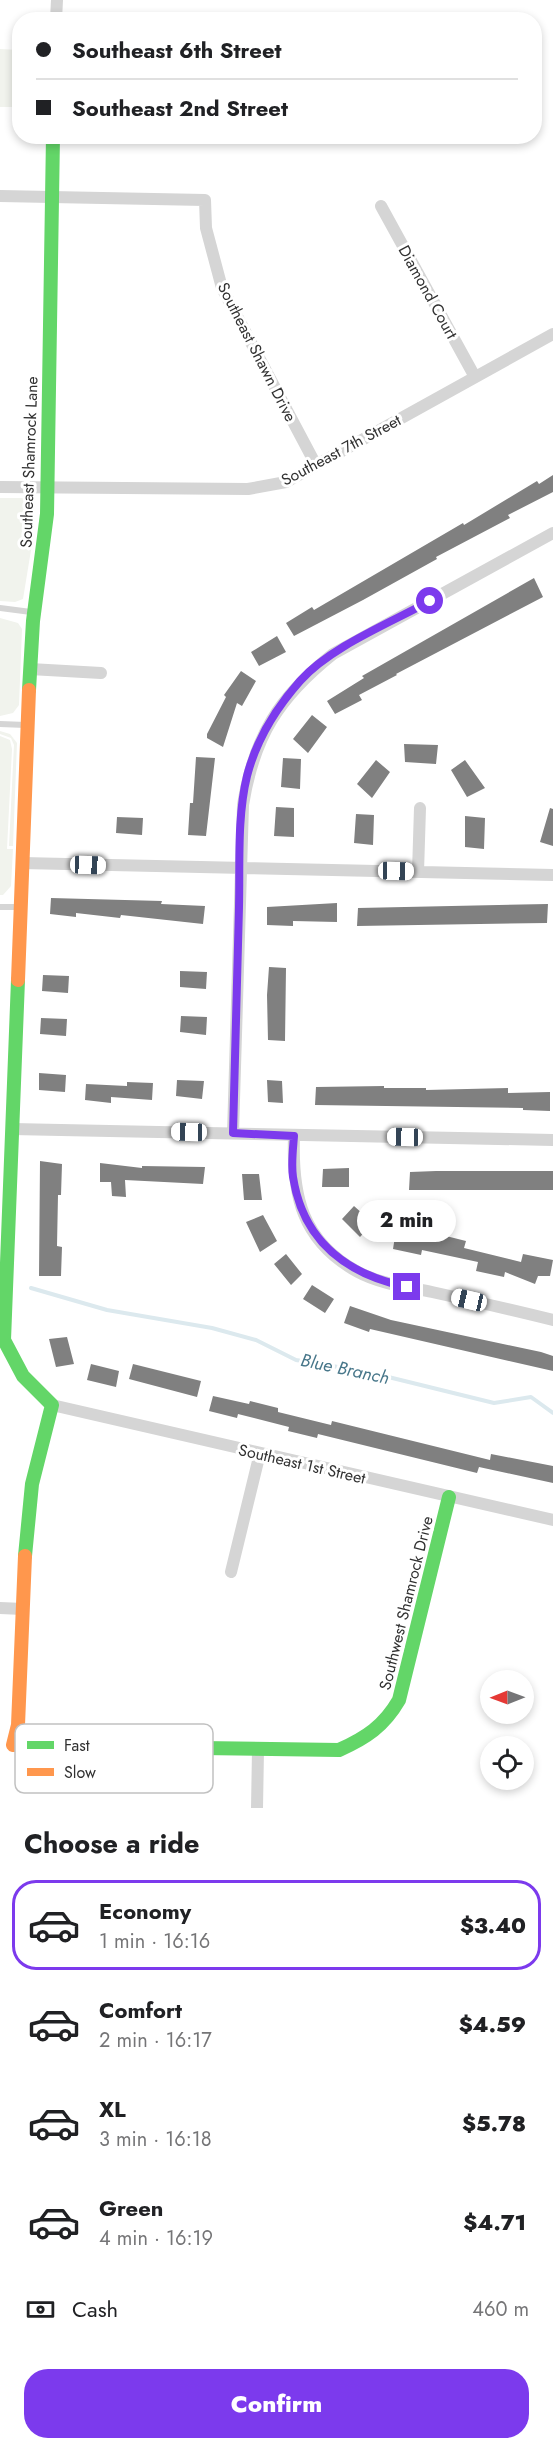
<!DOCTYPE html>
<meta charset="utf-8">
<style>
body{margin:0;font-family:Jost,sans-serif;background:#f6f6f6;color:#202124;height:100vh;display:flex;flex-direction:column;font-size:22px;white-space:nowrap}
*{box-sizing:border-box;margin:0}
p{font-size:20px;color:#757577}
.icon{flex:none;width:33px;height:33px;fill:none;stroke:currentColor;stroke-width:2;stroke-linecap:round;stroke-linejoin:round}
.map{position:relative;height:1808px;overflow:hidden}
.side{display:flex;flex-direction:column;background:#fff;flex:1}
.side>*{flex:none}
.banner{position:absolute;left:12px;top:12px;width:530px;height:132px;border-radius:24px;box-shadow:0 3px 9px #0003;display:grid;align-content:center;height:132px;padding:0 24px;background:#fff}
.needle{width:39px;rotate:269deg}
.fabs{position:absolute;left:480px;top:1670px;display:grid;gap:12px}
.fabs a{display:grid;place-items:center;width:54px;height:54px;border-radius:50%;background:#fff;box-shadow:0 3px 9px #0003;font-size:30px}
.end{position:absolute;width:27px;height:27px;margin:-14px;border:8px solid #7c3aed;background:#fff;box-shadow:0 0 0 3px #fff}
.from{border-radius:50%}
.bubble{position:absolute;height:42px;border-radius:21px;background:#fff;box-shadow:0 3px 9px #0003;font-size:20px;font-weight:800;line-height:42px;text-align:center}
.car{position:absolute;width:18px;height:36px;margin:-18px -9px;border-radius:8px;box-shadow:0 0 4px 2px #0007;background:linear-gradient(#fff 24%,#345 0 40%,#fff 0 76%,#345 0 86%,#fff 0)}
.banner b{display:flex;align-items:center;gap:21px;height:57px;font-size:22px}
.banner b+b{border-top:2px solid #e0e0e0}
.banner i{width:15px;height:15px;background:#202124}
ul{padding:0;list-style:none}
li{display:flex;align-items:center;gap:18px;height:90px;margin:0 12px 9px;padding:0 12px;border:3px solid transparent;border-radius:24px}
li div{flex:1}
li b{display:block;font-size:22px}
li em{font-style:normal;font-weight:800}
li.active{border-color:#7c3aed}
li>.icon{width:54px;height:54px;stroke-width:1.5}
h2{padding:0 24px;font-size:27px;line-height:72px}
.pay{display:flex;align-items:center;gap:15px;height:66px;padding:0 24px;font-size:22px}
.pay p{margin-inline-start:auto}
.primary-button{display:flex;gap:12px;margin-top:auto;padding:12px 24px}
.primary-button a{flex:1;height:69px;border-radius:24px;background:#7c3aed;color:#fff;font-size:24px;font-weight:800;line-height:69px;text-align:center}
.map>svg:first-child{display:block}
</style>
<div class="map">
<svg width="553" height="1808" viewBox="0 0 553 1808">
<rect width="100%" height="100%" fill="#fff"/>
<!-- green -->
<path fill="#f1f3ed" d="M0 49 19 50V107H0Z
M0 498H28L35 505 33 538 23 599 15 602 0 601Z
M0 618 18 623 22 629 19 705 13 713 0 716Z
M0 731 10 734 17 743 13 846H9L14 745 11 738 0 734Z
M0 736 10 740 12 749 7 849H13L11 886 3 895H0Z"/>
<g fill="none" stroke-linecap="round" stroke-linejoin="round">
<!-- stream -->
<path stroke="#dce9ee" stroke-width="4" d="M31 1288 107 1310 212 1328 256 1340 296 1360 368 1372 494 1403 531 1397 553 1413"/>
</g>
<!-- building -->
<path fill="#808080" d="M553 475V492L508 515 510 518 436 557 437 559 363 600 294 636 286 623 312 607 314 610 463 523 464 525 537 481 539 484Z
M534 578 543 597 396 674 397 675 359 695 362 700 335 714 327 701 364 678 362 676Z
M277 636 286 652 259 666 251 652Z
M241 671 256 681 242 706 237 703 223 747 207 738V734L226 697 224 695Z
M312 715 327 727 308 753 293 739Z
M404 744 438 745 436 764 405 762Z
M196 757 215 758 206 836 188 835 190 803H193Z
M283 758 301 759 300 789 281 787Z
M376 760 390 772 372 798 357 784Z
M465 760 485 788 467 797 451 770Z
M276 807 294 808V837L274 836Z
M550 808 553 809V846L540 842Z
M356 814 374 815 373 845 354 843Z
M465 816 485 818 484 849 465 847Z
M117 817 143 818 142 835 116 833Z
M51 898 162 901 161 904 205 906 203 924 121 915 120 918 76 913V917L50 914Z
M337 903V922L293 921V926L267 925V907Z
M548 904 547 923 357 926 358 908Z
M269 967 286 968 285 1041 268 1040 267 995Z
M180 971 207 972 206 989 180 987Z
M43 975 69 976 68 993 42 991Z
M181 1016 207 1017 206 1035 180 1032Z
M41 1018 67 1019 66 1036 40 1034Z
M39 1073 66 1075 65 1092 39 1090Z
M177 1080 204 1081 202 1099 176 1096Z
M267 1080 282 1081 283 1103 268 1102Z
M127 1082 153 1083 152 1100 111 1097V1103L85 1100 86 1084 127 1086Z
M384 1086V1088H426V1090L508 1088V1093L550 1092V1111L523 1110V1108L315 1105 316 1087Z
M40 1161 62 1164 61 1195H58L57 1246 62 1247 61 1276H39Z
M100 1163 142 1168V1166L205 1167 203 1184 125 1180 126 1197 112 1196 111 1182H100Z
M349 1168V1187H322L323 1169Z
M436 1171H553V1190H409L410 1172Z
M242 1174H259L262 1200H244Z
M354 1206 373 1223 360 1237 342 1219Z
M263 1215 277 1241 260 1252 246 1222Z
M396 1230 436 1240 438 1234 466 1241 464 1248 521 1262 523 1254 553 1260 550 1276H538L535 1284 505 1272 504 1277 476 1271 478 1262 422 1250 421 1255 393 1249Z
M286 1254 302 1274 291 1285 274 1264Z
M312 1285 334 1299 325 1313 303 1299Z
M350 1306 391 1320 541 1352 553 1356V1371L370 1329 369 1332 344 1323Z
M67 1337 74 1364 56 1367 49 1339Z
M91 1364 119 1371 116 1387 87 1380Z
M133 1364 201 1381 197 1397 129 1379Z
M213 1396 249 1404 250 1401 278 1408V1412L331 1425 332 1421 490 1460 491 1454 553 1466V1483L479 1467 477 1473 318 1434 317 1438 288 1431 289 1427 238 1414 237 1418 209 1411Z"/>
<g fill="none" stroke-linecap="round" stroke-linejoin="round">
<!-- lane -->
<path stroke="#d5d5d5" stroke-width="6" d="M0 608 31 612
M0 724 26 725
M0 907H19"/>
<!-- street -->
<path stroke="#d5d5d5" stroke-width="12" d="M56 20 57 0
M0 196 205 200 206 228 222 288 316 465
M381 206 475 377
M0 487 248 489 286 482 553 334
M30 669 101 673
M22 863 553 875
M418 872 420 808
M12 1129 553 1140
M233 1133 243 805C254 736 279 697 333 654L553 533
M294 1136C292 1194 301 1241 358 1272 380 1284 408 1287 432 1292 473 1301 513 1310 553 1320
M52 1405 553 1520
M231 1572 260 1453
M0 1608 23 1609
M257 1808 258 1750"/>
<!-- fast -->
<path stroke="#63d668" stroke-width="14" d="M29 690 33 621 47 514 53 136
M18 980 4 1340 23 1376 52 1405 32 1484 25 1556
M53 1746 339 1750C366 1738 384 1726 399 1700L449 1497"/>
<!-- slow -->
<path stroke="#ff974d" stroke-width="14" d="M18 980 29 690
M25 1556 18 1725 13 1745 53 1746"/>
</g>
<g fill="none" stroke-linecap="round" stroke-linejoin="round">
<!-- route -->
<path stroke="#7c3aed" stroke-width="8" d="M407 1287C346 1274 303 1241 293 1177 291 1164 293 1149 294 1136L233 1133C235 1058 237 982 239 907 240 864 237 817 247 776 256 741 276 708 300 681 330 647 390 623 430 601"/>
</g>
<g text-anchor="middle" dominant-baseline="central" stroke-width="6" stroke-linejoin="round" paint-order="stroke">
<!-- street labels -->
<g font-size="16" fill="#313131" stroke="#fff">
<text transform="translate(428 292) rotate(61)">Diamond Court</text>
<text transform="translate(257 352) rotate(63)">Southeast Shawn Drive</text>
<text transform="translate(341 450) rotate(-28)">Southeast 7th Street</text>
<text transform="translate(29 462) rotate(-88)">Southeast Shamrock Lane</text>
<text transform="translate(302 1464) rotate(13)">Southeast 1st Street</text>
<text transform="translate(406 1603) rotate(-76)">Southwest Shamrock Drive</text>
</g>
<!-- water labels -->
<g font-size="18" font-style="italic" fill="#48778a" stroke="#fff">
<text transform="translate(345 1369) rotate(12)">Blue Branch</text>
</g>
</g>
<!-- legend -->
<rect x="15" y="1724" width="198" height="69" rx="9" fill="#fff" stroke="#c1c1c1" stroke-width="1.5"/>
<rect x="27" y="1741" width="27" height="8" fill="#63d668"/>
<rect x="27" y="1768" width="27" height="8" fill="#ff974d"/>
<g font-size="16" fill="#313131">
<text x="64" y="1751">Fast</text>
<text x="64" y="1778">Slow</text>
</g>
</svg>
<div class="fabs">
<a><svg class="needle" viewBox="-14 -14 28 28"><path d="M0-13l5 13h-10z" fill="#e53935"/><path d="M0 13l5-13h-10z" fill="#757577"/></svg></a>
<a><svg class="icon" aria-label="locate" viewBox="0 0 24 24"><circle cx="12" cy="12" r="6"/><path d="M12 2v4M12 18v4M2 12h4M18 12h4"/></svg></a>
</div>
<i class="end from" style="left:430px;top:601px"></i>
<i class="end" style="left:407px;top:1287px"></i>
<div class="bubble" style="left:357px;top:1200px;width:99px">2 min</div>
<i class="car" style="left:88px;top:865px;rotate:92deg"></i>
<i class="car" style="left:396px;top:871px;rotate:91deg"></i>
<i class="car" style="left:189px;top:1132px;rotate:271deg"></i>
<i class="car" style="left:405px;top:1137px;rotate:271deg"></i>
<i class="car" style="left:469px;top:1300px;rotate:283deg"></i>
<div class="banner">
<b><i class="from"></i>Southeast 6th Street</b>
<b><i></i>Southeast 2nd Street</b>
</div>
</div>
<section class="side">
<h2>Choose a ride</h2>
<ul>
<li class="active"><svg class="icon" aria-label="car" viewBox="0 0 24 24"><path d="M5 17H2v-5l4-1 3-4h7l3 4 3 1v5h-3M9 17h6M6 11h13"/><circle cx="7" cy="17" r="2"/><circle cx="17" cy="17" r="2"/></svg><div><b>Economy</b><p>1 min · 16:16</p></div><em>$3.40</em></li>
<li><svg class="icon" aria-label="car" viewBox="0 0 24 24"><path d="M5 17H2v-5l4-1 3-4h7l3 4 3 1v5h-3M9 17h6M6 11h13"/><circle cx="7" cy="17" r="2"/><circle cx="17" cy="17" r="2"/></svg><div><b>Comfort</b><p>2 min · 16:17</p></div><em>$4.59</em></li>
<li><svg class="icon" aria-label="car" viewBox="0 0 24 24"><path d="M5 17H2v-5l4-1 3-4h7l3 4 3 1v5h-3M9 17h6M6 11h13"/><circle cx="7" cy="17" r="2"/><circle cx="17" cy="17" r="2"/></svg><div><b>XL</b><p>3 min · 16:18</p></div><em>$5.78</em></li>
<li><svg class="icon" aria-label="car" viewBox="0 0 24 24"><path d="M5 17H2v-5l4-1 3-4h7l3 4 3 1v5h-3M9 17h6M6 11h13"/><circle cx="7" cy="17" r="2"/><circle cx="17" cy="17" r="2"/></svg><div><b>Green</b><p>4 min · 16:19</p></div><em>$4.71</em></li>
</ul>
<div class="pay"><svg class="icon" aria-label="cash" viewBox="0 0 24 24"><path d="M3 7h18v10H3z"/><circle cx="12" cy="12" r="2"/></svg>Cash<p>460 m</p></div>
<div class="primary-button"><a>Confirm</a></div>
</section>
